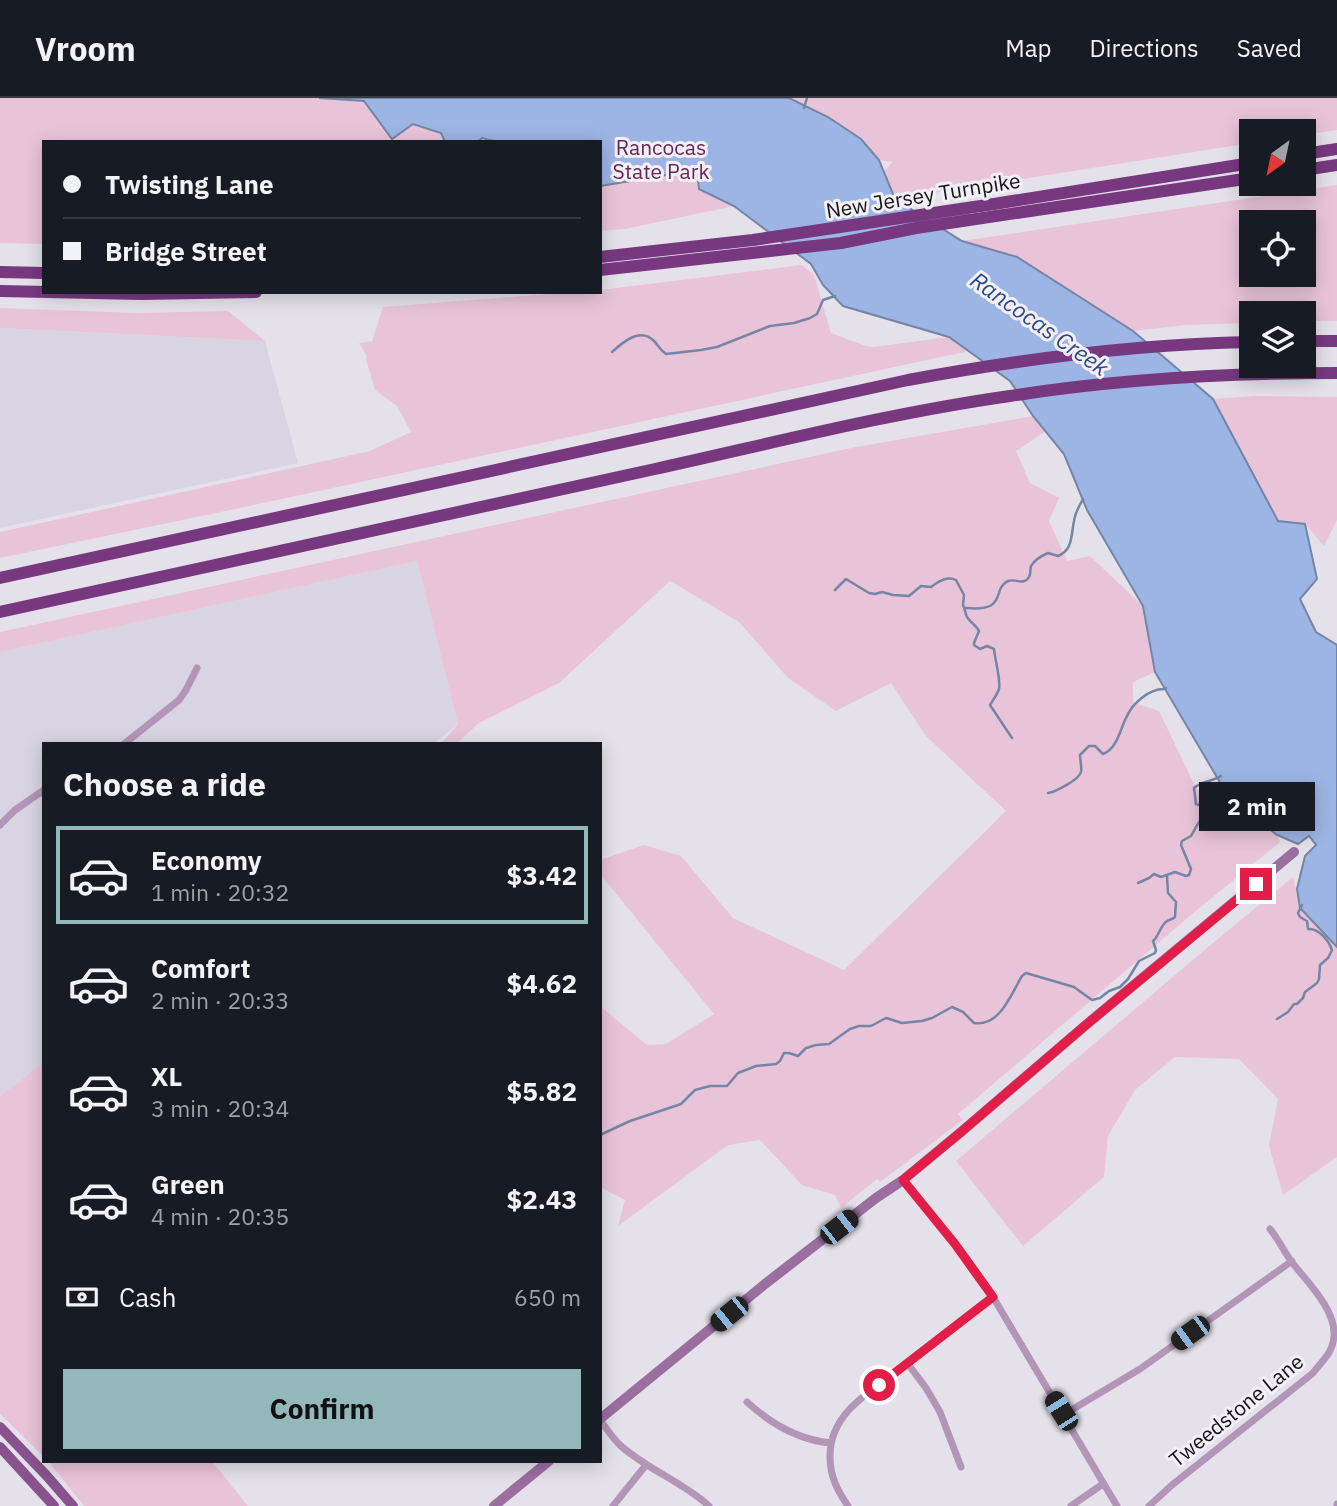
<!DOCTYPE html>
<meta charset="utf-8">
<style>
body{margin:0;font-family:"IBM Plex Sans",sans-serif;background:#20242c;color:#f1f3f6;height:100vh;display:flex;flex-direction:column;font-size:26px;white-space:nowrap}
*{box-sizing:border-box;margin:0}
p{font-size:23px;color:#9ea1a6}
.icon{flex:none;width:38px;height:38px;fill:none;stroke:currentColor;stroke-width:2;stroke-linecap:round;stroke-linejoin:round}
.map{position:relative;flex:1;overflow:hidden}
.drawer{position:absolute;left:42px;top:644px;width:560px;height:721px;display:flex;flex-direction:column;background:#171b24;border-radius:0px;box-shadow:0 4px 18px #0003}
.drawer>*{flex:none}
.top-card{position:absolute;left:42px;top:42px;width:560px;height:154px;border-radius:0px;box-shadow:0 4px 18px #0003;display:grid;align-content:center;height:154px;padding:0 21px;background:#171b24}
.needle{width:46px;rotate:213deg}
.tools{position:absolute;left:1239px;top:21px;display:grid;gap:14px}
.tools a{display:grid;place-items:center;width:77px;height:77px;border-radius:0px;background:#171b24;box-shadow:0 4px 18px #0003;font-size:35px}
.end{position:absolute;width:32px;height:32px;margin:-16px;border:9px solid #e11d48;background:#fff;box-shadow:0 0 0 4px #fff}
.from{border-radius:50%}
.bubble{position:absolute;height:49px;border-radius:0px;background:#171b24;box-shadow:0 4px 18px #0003;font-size:23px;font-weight:700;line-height:49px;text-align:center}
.car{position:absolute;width:21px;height:42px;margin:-21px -10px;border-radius:9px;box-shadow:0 0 5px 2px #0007;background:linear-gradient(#222 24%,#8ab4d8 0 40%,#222 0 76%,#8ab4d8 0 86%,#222 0)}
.top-card b{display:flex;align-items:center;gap:24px;height:66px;font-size:26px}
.top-card b+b{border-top:2px solid #363941}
.top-card i{width:18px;height:18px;background:#f1f3f6}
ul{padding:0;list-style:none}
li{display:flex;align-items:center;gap:21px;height:98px;margin:0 14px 10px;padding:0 7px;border:4px solid transparent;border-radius:0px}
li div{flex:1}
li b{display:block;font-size:26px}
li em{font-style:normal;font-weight:700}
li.selected{border-color:#93b7bb}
li>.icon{width:63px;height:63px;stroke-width:1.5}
h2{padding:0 21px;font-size:32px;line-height:84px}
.pay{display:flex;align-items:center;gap:18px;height:77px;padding:0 21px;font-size:26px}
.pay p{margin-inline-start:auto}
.action{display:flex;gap:14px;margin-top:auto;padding:14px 21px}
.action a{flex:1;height:80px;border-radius:0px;background:#93b7bb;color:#111;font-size:28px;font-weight:700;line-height:80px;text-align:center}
header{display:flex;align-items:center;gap:42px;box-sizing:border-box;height:98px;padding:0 35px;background:#171b24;border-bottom:2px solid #363941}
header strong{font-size:33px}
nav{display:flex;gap:38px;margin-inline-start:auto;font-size:24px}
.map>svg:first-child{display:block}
</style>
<header>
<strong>Vroom</strong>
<nav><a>Map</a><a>Directions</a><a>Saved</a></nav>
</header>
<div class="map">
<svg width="1337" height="1408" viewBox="0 0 1337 1408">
<rect width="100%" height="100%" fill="#e5e1ea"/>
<!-- built -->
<path fill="#d9d4e3" d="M0 230 265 243 298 365 0 430Z
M417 463 458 626 433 646H44V964L0 998V554Z"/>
<!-- green -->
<path fill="#e9c4d9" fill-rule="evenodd" d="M0 0H786L734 108 625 131 600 133V44H44V146L0 145Z
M789 0H1337V32L1304 37V33H1251V45L895 101 883 74 893 64 879 62 861 41Z
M1337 87V223H1304V215H1251V225L1187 227 1133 233 1017 159 962 143ZM1251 124H1304V177H1251Z
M802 167 814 177 831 235 866 248 874 249 949 239 969 253 235 411 0 460V434L370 353 411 334 397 308 375 292 366 261 367 258 359 245 372 243 383 209 573 194H600V192Z
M0 210 138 215 228 213 265 243 0 230Z
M1254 298 1337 299V422L1324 448 1305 426 1278 423 1213 301Z
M1033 318 1046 333 1016 353 1030 385 1059 400 1049 423 1067 463 1090 458 1143 508 1155 574 1133 584V604L1159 613 1197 692 1228 698 1277 737 1280 744 1191 817 958 1016 963 1022 880 1084 877 1081 841 1110 835 1097 802 1087 760 1042 728 1047 618 1128 625 1102 600 1089V908L647 947 666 946 714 916 600 776V762L644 747 681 758 733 820 844 872 1006 713 926 638 891 585 836 613 788 580 739 524 670 483 559 585 479 625 456 646H441L458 626 417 463 0 554V534L856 349Z
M1293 779 1300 810 1337 849V1059L1283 1097 1269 1048 1278 1001 1239 961 1175 959 1135 992 1108 1038 1104 1079 1023 1148 956 1063 1214 844Z
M44 964V1359L0 1316V998Z
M48 1363H212L248 1408H84Z"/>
<!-- water -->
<path fill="#9db5e4" stroke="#7485a6" stroke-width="2" d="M319 0H789L828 19 861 41 879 62 895 101 962 143 1017 159 1133 233 1213 301 1278 423 1305 426 1317 481 1300 501 1316 534 1337 547V849L1300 810 1297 791 1305 758 1316 747 1309 738 1298 746 1277 737 1228 698 1155 574 1143 508 1087 412 1064 356 1033 318 1010 283 949 239 843 208 823 187 811 166 734 108 699 91 697 72 600 88V44H498L482 40 478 44H445L441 35 413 26 392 41 364 3Z"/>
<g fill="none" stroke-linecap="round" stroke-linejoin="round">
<!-- stream -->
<path stroke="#7485a6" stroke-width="2.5" d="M804 10 807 0
M612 254C623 244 640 229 654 243 659 248 660 252 666 256L701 252 717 249 770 228 794 225 810 220 817 216 823 202 835 198
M835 492 846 481 869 495 875 496 882 494 893 497 909 498 921 488 931 489C938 483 948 478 956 482L964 497 963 507C965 511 965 515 967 519 971 525 976 527 979 533L974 545V547L980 551 987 548 994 551C995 562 1001 582 999 591 997 597 993 602 990 607L1012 640
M966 510C1009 514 991 491 1008 483 1015 480 1024 488 1029 479 1031 476 1030 472 1031 468 1035 461 1041 458 1048 455L1058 458C1073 452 1071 437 1074 423 1075 415 1079 408 1083 401
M1048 695C1055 694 1079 682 1081 674 1082 669 1080 662 1080 657L1089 648H1095L1103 656C1117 651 1120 632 1126 620 1132 606 1148 591 1164 591L1166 590
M1138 785 1149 780 1154 776 1161 779 1175 774 1186 778 1189 777 1191 771 1181 747 1182 743 1191 738 1199 724C1207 723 1215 731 1223 728L1225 725C1220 712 1208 710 1196 706L1194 690C1200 684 1213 683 1221 678
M1277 921 1288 914 1294 906H1297L1303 900 1305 894 1317 885 1319 881 1320 867 1328 860 1332 852C1328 841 1318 830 1308 831L1307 823 1300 819 1298 815 1302 807
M600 1037 630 1023 681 1006 695 992 710 988H727L738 975 756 968 776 966 780 963 784 955H789L798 958 806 950 816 947 829 946 850 931 859 928H871L886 920 902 925 922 923 932 920 952 909 963 914 974 925C1000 929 1011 896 1022 878L1026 875 1074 889 1092 902 1100 900 1109 893 1120 889 1128 881 1139 863 1155 855 1156 852 1153 843C1159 838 1160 828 1167 823 1169 822 1173 821 1175 819L1176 804 1168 795 1167 778"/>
<!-- minor -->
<path stroke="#b395b7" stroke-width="7" d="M124 646 179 602 186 592 197 570
M0 727 15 712 44 692
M903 1082 955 1146 993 1199 1117 1408
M908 1266 926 1290 940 1314 961 1369
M747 1304C771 1326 798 1342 831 1345
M1063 1317 1140 1271 1292 1163
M600 1322C607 1331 613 1341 621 1348 648 1372 683 1384 709 1408
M613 1408 646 1367
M848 1408C837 1392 830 1378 830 1359 829 1312 877 1290 909 1265 937 1243 964 1219 993 1199
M1071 1408 1103 1386
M1149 1408 1172 1387 1313 1275C1322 1263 1333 1255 1334 1238 1336 1211 1306 1183 1291 1163 1284 1153 1278 1141 1270 1131
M1337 1408V1406"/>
<!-- secondary -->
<path stroke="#9b6ea0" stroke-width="10" d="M600 1321 765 1186 876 1100 903 1082 961 1034 1087 926 1294 754
M494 1408 549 1363"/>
<!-- primary -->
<path stroke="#88528f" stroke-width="10" d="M0 1329 46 1377 73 1408
M0 1349 54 1408"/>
<!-- motorway -->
<path stroke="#783880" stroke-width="12" d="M1304 56 1337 51
M1304 72 1337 67
M600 159 753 142 994 106 1251 65
M600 172 841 145 916 130 1251 80
M0 174 44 175
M0 193 141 196 256 194
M1304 243H1337
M0 480 908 282C1021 261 1137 246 1251 244
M0 514C218 467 436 417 655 371 773 345 890 315 1010 298 1118 281 1228 275 1337 275"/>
</g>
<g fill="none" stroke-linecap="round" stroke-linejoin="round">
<!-- route -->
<path stroke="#e11d48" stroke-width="9" d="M879 1287 993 1199 955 1146 903 1082 961 1034 1087 926 1256 786"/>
</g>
<g text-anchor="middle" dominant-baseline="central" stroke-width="6" stroke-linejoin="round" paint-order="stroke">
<!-- park labels -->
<g font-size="21" fill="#662952" stroke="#f2eff7">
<text x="661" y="49">Rancocas<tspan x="661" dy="24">State Park</tspan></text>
</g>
<!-- street labels -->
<g font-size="21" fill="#151417" stroke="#f2eff7">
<text transform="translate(923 97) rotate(-9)">New Jersey Turnpike</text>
<text transform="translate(1236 1312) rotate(-39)">Tweedstone Lane</text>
</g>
<!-- water labels -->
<g font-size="23" font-style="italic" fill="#2c4882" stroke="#f2eff7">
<text transform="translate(1040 225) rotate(35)">Rancocas Creek</text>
</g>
</g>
</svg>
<div class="tools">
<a><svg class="needle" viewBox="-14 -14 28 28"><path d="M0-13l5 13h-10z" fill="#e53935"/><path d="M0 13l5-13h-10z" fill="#9ea1a6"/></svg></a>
<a><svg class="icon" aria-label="locate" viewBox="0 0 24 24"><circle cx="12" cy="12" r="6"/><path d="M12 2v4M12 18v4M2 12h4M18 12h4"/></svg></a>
<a><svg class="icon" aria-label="layers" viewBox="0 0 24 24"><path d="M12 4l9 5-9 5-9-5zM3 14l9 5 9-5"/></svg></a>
</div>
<i class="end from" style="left:879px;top:1287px"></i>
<i class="end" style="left:1256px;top:786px"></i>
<div class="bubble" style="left:1199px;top:684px;width:116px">2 min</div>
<i class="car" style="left:839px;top:1129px;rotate:52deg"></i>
<i class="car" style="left:729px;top:1216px;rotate:231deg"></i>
<i class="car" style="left:1190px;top:1235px;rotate:234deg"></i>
<i class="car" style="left:1061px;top:1313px;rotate:328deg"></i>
<div class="top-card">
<b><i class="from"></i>Twisting Lane</b>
<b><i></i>Bridge Street</b>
</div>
<section class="drawer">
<h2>Choose a ride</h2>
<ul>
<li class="selected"><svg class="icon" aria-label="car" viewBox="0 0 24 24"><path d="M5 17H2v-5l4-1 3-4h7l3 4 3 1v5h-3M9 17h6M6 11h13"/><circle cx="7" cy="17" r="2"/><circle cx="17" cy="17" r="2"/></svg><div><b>Economy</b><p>1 min · 20:32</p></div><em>$3.42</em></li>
<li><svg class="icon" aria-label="car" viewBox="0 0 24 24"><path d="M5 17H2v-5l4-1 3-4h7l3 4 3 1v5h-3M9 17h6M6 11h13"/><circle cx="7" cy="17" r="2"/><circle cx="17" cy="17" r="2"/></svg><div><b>Comfort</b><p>2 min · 20:33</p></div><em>$4.62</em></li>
<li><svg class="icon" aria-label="car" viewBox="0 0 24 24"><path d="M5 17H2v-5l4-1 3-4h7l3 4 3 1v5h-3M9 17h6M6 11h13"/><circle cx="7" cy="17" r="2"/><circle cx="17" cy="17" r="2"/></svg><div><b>XL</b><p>3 min · 20:34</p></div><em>$5.82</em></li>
<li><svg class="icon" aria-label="car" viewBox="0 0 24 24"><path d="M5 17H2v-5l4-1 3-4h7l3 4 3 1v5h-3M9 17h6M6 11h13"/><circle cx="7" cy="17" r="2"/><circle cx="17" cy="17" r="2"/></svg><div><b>Green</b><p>4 min · 20:35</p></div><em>$2.43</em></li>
</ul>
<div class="pay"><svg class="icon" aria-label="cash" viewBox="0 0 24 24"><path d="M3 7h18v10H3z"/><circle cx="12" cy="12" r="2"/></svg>Cash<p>650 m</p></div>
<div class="action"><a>Confirm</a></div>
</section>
</div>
